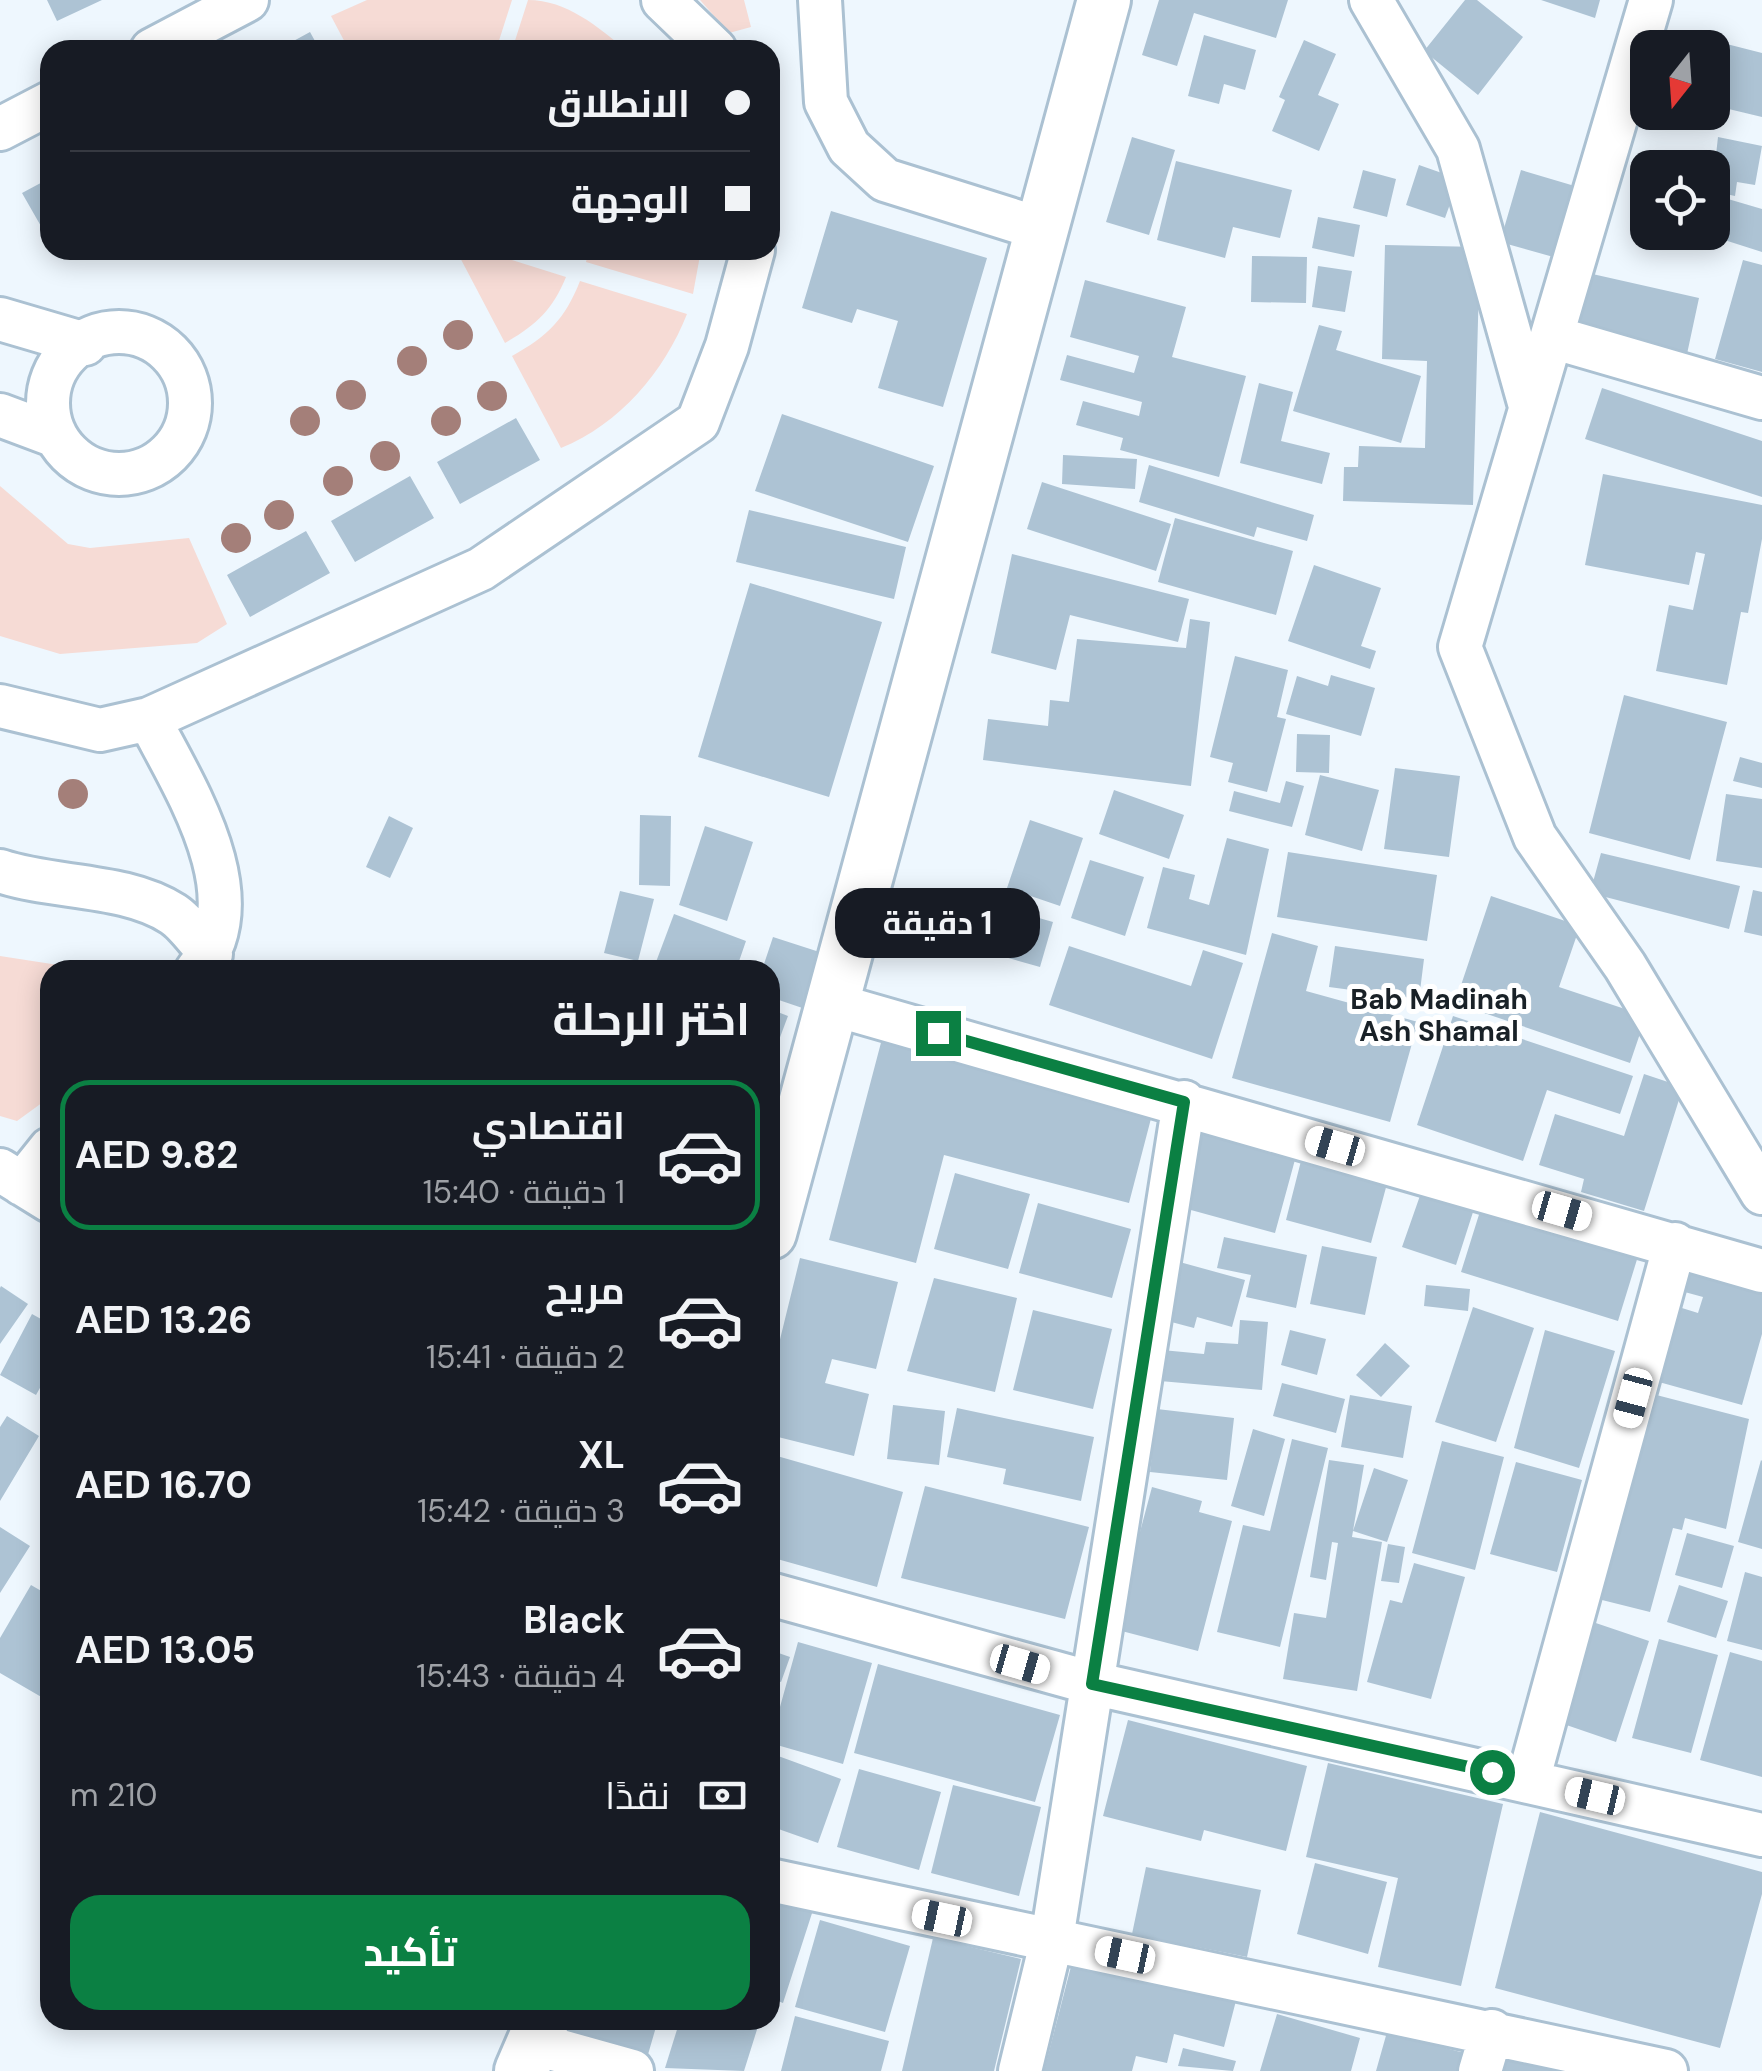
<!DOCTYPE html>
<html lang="ar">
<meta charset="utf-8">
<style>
body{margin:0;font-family:"DM Sans",Cairo,sans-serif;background:#20242c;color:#f1f3f6;direction:rtl;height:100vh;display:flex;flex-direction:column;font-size:38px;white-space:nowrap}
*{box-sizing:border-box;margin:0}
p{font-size:32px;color:#9ea1a6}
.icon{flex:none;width:55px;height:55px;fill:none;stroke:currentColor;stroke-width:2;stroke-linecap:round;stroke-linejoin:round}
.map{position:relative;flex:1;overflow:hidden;direction:ltr}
.details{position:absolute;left:40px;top:960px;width:740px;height:1070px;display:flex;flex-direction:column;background:#171b24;border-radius:30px;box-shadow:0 5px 25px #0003;direction:rtl}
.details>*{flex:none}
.guide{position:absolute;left:40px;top:40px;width:740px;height:220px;border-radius:30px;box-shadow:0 5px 25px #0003;direction:rtl;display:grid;align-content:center;height:220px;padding:0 30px;background:#171b24}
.needle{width:65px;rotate:197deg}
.buttons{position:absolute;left:1630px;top:30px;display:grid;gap:20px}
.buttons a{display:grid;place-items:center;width:100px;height:100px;border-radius:20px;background:#171b24;box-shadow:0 5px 25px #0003;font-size:50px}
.end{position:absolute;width:45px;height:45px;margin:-22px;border:12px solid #0b8043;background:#fff;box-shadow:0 0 0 5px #fff}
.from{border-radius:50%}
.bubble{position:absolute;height:70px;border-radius:30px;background:#171b24;box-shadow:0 5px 25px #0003;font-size:32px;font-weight:700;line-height:70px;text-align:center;direction:rtl}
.car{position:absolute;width:30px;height:60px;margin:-30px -15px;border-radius:12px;box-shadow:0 0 8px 2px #0007;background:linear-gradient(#fff 24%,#345 0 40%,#fff 0 76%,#345 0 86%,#fff 0)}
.guide b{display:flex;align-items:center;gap:35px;height:95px;font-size:38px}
.guide b+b{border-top:2px solid #363941}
.guide i{width:25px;height:25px;background:#f1f3f6}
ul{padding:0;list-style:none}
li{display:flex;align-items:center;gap:30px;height:150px;margin:0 20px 15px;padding:0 10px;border:5px solid transparent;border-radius:30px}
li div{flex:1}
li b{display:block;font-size:38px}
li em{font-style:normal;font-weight:700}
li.current{border-color:#0b8043}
li>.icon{width:90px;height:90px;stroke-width:1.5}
h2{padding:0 30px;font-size:45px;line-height:120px}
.pay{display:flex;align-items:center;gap:25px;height:110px;padding:0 30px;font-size:38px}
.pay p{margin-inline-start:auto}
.action{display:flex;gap:20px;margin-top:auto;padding:20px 30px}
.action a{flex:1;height:115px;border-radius:30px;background:#0b8043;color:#fff;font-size:40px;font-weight:700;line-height:115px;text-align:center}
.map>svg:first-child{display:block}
</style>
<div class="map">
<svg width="1762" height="2071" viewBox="0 0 1762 2071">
<rect width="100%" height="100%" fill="#eef7fe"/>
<!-- green -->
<path fill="#f6dbd5" d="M367 0H512L496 50H349L331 16Z
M528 0C567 0 598 27 626 50H512Z
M700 0H744L751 27 729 33Z
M456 250H480L566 277C552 311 536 325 505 343Z
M589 250H701L693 294 586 262Z
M580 281 687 314C664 372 620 424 561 448L512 356C548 336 565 319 580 281Z
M0 486 68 544 90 548 189 538 227 624 197 643 60 654 0 636Z
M0 956 84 969 133 967 132 970H50V1097L17 1121 0 1116Z"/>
<!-- building -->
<path fill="#adc3d4" d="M47 0H102L57 21Z
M1159 0H1288L1276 38 1194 13 1177 66 1142 55Z
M1465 0H1477L1523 37 1478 95 1424 51Z
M1541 0H1600L1595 18Z
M310 32 320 50H277Z
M1204 35 1256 50 1245 90 1224 84 1219 104 1188 96Z
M1304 40 1336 54 1318 95 1339 104 1319 151 1272 131 1285 100 1279 97Z
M1711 40 1762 53V117L1712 105Z
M1132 137 1175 150 1149 235 1106 222Z
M1718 137 1762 146 1755 185 1737 182 1735 196 1712 191Z
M1176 161 1292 190 1280 238 1233 227 1225 258 1157 240Z
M1419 165 1459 179 1445 218 1406 205Z
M1363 170 1396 179 1387 217 1353 208Z
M1521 170 1578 187 1557 258 1500 242Z
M50 178V233L46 235 22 193Z
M1728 199 1762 209V252L1715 237Z
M831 211 987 258 943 407 878 388 898 321 857 309 852 323 802 308Z
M1318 217 1360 225 1354 257 1312 248Z
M1385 245 1480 247 1473 505 1343 501 1344 467H1358L1359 446 1425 448 1427 361 1382 359Z
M1252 256 1307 257 1306 303 1251 302Z
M1743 260 1762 265V372L1715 359Z
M1318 266 1352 271 1345 312 1312 307Z
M1588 273 1699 298 1687 354 1575 330Z
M1085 280 1186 307 1172 357 1246 376 1219 477 1120 450 1123 438 1076 425 1083 401 1139 416 1142 402 1060 380 1067 355 1134 373 1139 356 1070 337Z
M1319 325 1342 331 1336 350 1421 376 1401 443 1293 411Z
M1259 383 1293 392 1281 441 1330 453 1322 484 1240 463Z
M1602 388 1762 441V497L1585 439Z
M782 414 934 466 908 542 755 491Z
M516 418 540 460 460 504 437 462Z
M1063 455 1137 459 1135 489 1062 484Z
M1149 465 1314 515 1307 541 1257 527 1254 537 1139 502Z
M1603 474 1762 505V539L1748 613 1741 612 1727 685 1656 671 1669 605 1693 610 1705 554 1696 552 1689 585 1585 565Z
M410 476 434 518 355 562 331 521Z
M1042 482 1171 524 1156 571 1027 529Z
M749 510 906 547 894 599 736 562Z
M1175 518 1293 551 1276 615 1158 582Z
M306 531 330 573 250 617 227 575Z
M1012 554 1189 599 1178 642 1070 615 1056 670 991 653Z
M1314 565 1381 588 1361 646 1376 651 1370 669 1288 641Z
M750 583 882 622 829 797 698 757Z
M1190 619 1210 622 1191 786 983 760 988 719 1048 726 1050 700 1069 702 1077 639 1186 648Z
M1235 656 1288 670 1277 717 1286 719 1267 792 1228 782 1233 763 1210 757Z
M1331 675 1375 688 1361 736 1286 714 1297 676 1328 686Z
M1624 695 1727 722 1690 860 1589 833Z
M1297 734 1330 735 1329 773 1296 772Z
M1740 757 1762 763V788L1733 781Z
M1395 768 1460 776 1449 857 1384 849Z
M1320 775 1379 790 1362 851 1305 835Z
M1286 781 1304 786 1292 827 1229 811 1234 791 1280 803Z
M1114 790 1184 815 1169 859 1099 834Z
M1726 794 1762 799V868L1716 861Z
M640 815 671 816 670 886 639 885Z
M389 816 413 828 390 878 366 867Z
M1030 820 1083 838 1060 906 1007 888Z
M705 826 753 842 727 921 679 905Z
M1227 838 1269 849 1246 955 1147 928 1163 867 1195 875 1189 899 1209 905Z
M1288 852 1437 875 1427 941 1277 917Z
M1601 853 1740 886 1729 929 1590 893Z
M1090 860 1144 877 1125 936 1071 918Z
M1753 890 1762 892V936L1744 932Z
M620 891 654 899 638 961 604 953Z
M1491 896 1580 926 1559 987 1646 1016 1630 1063 1455 1003Z
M1011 910 1053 922 1040 967 998 955Z
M674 914 746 941 736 970H653Z
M1272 933 1318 946 1306 991 1418 1022 1390 1122 1232 1078Z
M773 937 838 958 820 1014 770 997V970H762Z
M1069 946 1191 986 1203 950 1243 963 1212 1059 1049 1005Z
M1335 946 1424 959 1419 999 1329 987Z
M770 1009 788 1016 770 1064Z
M1453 1016 1633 1076 1620 1114 1547 1090 1523 1161 1417 1125Z
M883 1035 1154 1107 1129 1203 944 1155 916 1263 829 1240Z
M1644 1074 1683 1087 1644 1211 1581 1192 1584 1179 1539 1165 1555 1114 1624 1136Z
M1202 1130 1296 1156 1275 1233 1180 1207Z
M1302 1157 1388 1180 1371 1243 1286 1220Z
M955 1173 1030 1194 1008 1269 934 1249Z
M1422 1190 1474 1209 1456 1265 1402 1247Z
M1038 1203 1131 1229 1112 1298 1019 1273Z
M1482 1205 1639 1253 1618 1321 1461 1272Z
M1224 1237 1307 1255 1296 1308 1246 1297 1251 1275 1217 1268Z
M1322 1246 1377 1257 1365 1315 1310 1304Z
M800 1258 898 1282 876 1369 832 1359 825 1383 869 1394 854 1456 770 1435V1380Z
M1176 1261 1245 1280 1232 1327 1197 1317 1194 1328 1160 1319Z
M1686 1272 1762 1293V1334L1742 1405 1648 1379 1669 1304 1698 1313 1703 1297 1681 1291Z
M934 1278 1017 1298 995 1392 907 1371Z
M1426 1285 1470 1289 1468 1311 1424 1306Z
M1 1286 28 1304 0 1344V1288Z
M1473 1307 1534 1328 1496 1442 1435 1422Z
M1033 1310 1112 1329 1093 1409 1013 1390Z
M32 1314 50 1324 44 1346 50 1350V1370L36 1395 0 1375Z
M1240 1320 1268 1322 1262 1390 1160 1381 1162 1350 1204 1354 1206 1342 1238 1344Z
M1290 1330 1326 1339 1317 1375 1281 1365Z
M1545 1330 1615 1351 1579 1468 1514 1448Z
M1385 1343 1410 1366 1381 1397 1356 1375Z
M1282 1383 1345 1399 1336 1433 1273 1416Z
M1641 1391 1749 1419 1726 1529 1685 1518 1682 1530 1673 1528 1650 1612 1586 1596Z
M1350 1395 1412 1406 1403 1458 1341 1447Z
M893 1405 945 1411 939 1465 887 1459Z
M957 1408 1094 1437 1081 1501 1003 1484 1006 1469 947 1457Z
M1157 1409 1234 1418 1227 1480 1150 1472Z
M7 1416 39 1436 0 1501V1427Z
M1253 1429 1285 1439 1264 1516 1231 1506Z
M1292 1439 1328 1448 1280 1647 1217 1632 1243 1525 1270 1531Z
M1442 1441 1504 1457 1475 1570 1412 1553Z
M770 1454 903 1492 877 1587 770 1557Z
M1329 1460 1364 1465 1352 1537 1382 1542 1357 1691 1283 1679 1294 1613 1326 1618 1338 1543 1332 1542 1326 1580 1310 1577Z
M1761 1460 1762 1461V1549L1738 1542Z
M1516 1462 1582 1480 1557 1572 1490 1554Z
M1374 1468 1408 1480 1387 1542 1353 1531Z
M925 1486 1089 1527 1065 1619 901 1578Z
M1152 1487 1202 1501 1199 1512 1232 1521 1198 1651 1114 1629Z
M0 1527 30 1546 0 1593Z
M1687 1533 1734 1546 1722 1588 1675 1575Z
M1388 1544 1405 1547 1399 1583 1381 1581Z
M1414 1563 1465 1577 1431 1699 1367 1682 1390 1600 1402 1603Z
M1745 1572 1762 1577V1650L1727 1641Z
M31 1585 50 1596V1702L0 1673V1638Z
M1679 1585 1728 1601 1716 1638 1667 1622Z
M1581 1618 1649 1641 1616 1742 1546 1718Z
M1659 1639 1718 1655 1691 1753 1632 1738Z
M798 1642 872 1663 843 1764 770 1743Z
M770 1650 790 1657 781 1682 770 1678Z
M1730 1652 1762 1661V1777L1700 1760Z
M878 1664 1060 1715 1035 1802 854 1753Z
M1128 1720 1307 1766 1286 1851 1204 1830 1201 1841 1103 1816Z
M770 1753 841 1779 818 1843 770 1826Z
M1328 1763 1503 1804 1461 1986 1378 1967 1398 1878 1306 1857Z
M859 1769 941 1792 919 1870 837 1847Z
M953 1785 1041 1807 1019 1896 931 1873Z
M1540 1812 1762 1872V1894L1720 2048 1495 1988Z
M1315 1863 1387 1882 1368 1954 1297 1934Z
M1146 1867 1261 1890 1247 1957 1132 1934Z
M770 1892 814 1907 783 2003 770 1998Z
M820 1920 910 1946 885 2032 795 2007Z
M933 1938 1021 1959 994 2071H902Z
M1075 1951 1238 1993 1224 2047 1174 2034 1167 2063 1136 2056 1132 2071H1044Z
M1277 2014 1360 2038 1351 2071H1260Z
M795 2016 889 2041 881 2071H781Z
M562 2020H658L647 2058 559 2033Z
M680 2020H760L744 2071 665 2068Z
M1387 2032 1464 2053 1459 2071H1376Z
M1499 2039 1613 2071H1491Z
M1183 2048 1236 2061 1233 2071 1178 2066Z"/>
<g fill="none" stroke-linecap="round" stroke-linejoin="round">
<defs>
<path id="minor" d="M663 0 715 50
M820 0 826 102 849 147 885 180 1041 229
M1371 0 1458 149 1530 406
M1651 0 1460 647 1535 837 1625 966 1762 1193
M152 50 247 0
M0 129 50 103
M0 319 85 344
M48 403a71 71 0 1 1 142 0a71 71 0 1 1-142 0Z
M1552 337 1762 398
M0 415 56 436
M0 706 100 730 149 719 481 569 698 422 727 346 753 250
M149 719C184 787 257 898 197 970
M0 871C53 889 125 883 173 914 187 923 199 942 211 954
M832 1004 1762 1271
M0 1170 50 1201
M22 1184 50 1149
M770 1594 1092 1683 1762 1835
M1528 1781 1675 1244
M770 1880 1666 2071
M532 2043 632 2071
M1020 2071 1052 1939 1184 1102
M1480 2071 1492 2031"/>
<path id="tertiary" d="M770 1233 1104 0
M521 2071 543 2020"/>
</defs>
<!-- minor casing -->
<use href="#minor" stroke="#abc1d2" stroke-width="48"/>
<!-- tertiary casing -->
<use href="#tertiary" stroke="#abc1d2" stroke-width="58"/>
<!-- minor -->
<use href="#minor" stroke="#fff" stroke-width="42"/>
<!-- tertiary -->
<use href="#tertiary" stroke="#fff" stroke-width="52"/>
</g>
<!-- trees -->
<g fill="#a47f79">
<circle cx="458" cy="335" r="15"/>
<circle cx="412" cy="361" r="15"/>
<circle cx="351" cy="395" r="15"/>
<circle cx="492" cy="396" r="15"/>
<circle cx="305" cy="421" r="15"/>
<circle cx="446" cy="421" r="15"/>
<circle cx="385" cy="456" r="15"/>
<circle cx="338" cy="481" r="15"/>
<circle cx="279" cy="515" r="15"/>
<circle cx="236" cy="538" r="15"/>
<circle cx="73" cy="794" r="15"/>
</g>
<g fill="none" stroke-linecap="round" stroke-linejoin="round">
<!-- route -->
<path stroke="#0b8043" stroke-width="12" d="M938 1033 1184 1102 1092 1684 1492 1772"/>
</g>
<g text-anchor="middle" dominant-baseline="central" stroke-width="10" stroke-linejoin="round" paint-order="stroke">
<!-- neighbourhood labels -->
<g font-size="28" font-weight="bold" fill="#192127" stroke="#fff">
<text x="1439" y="999">Bab Madinah<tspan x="1439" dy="32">Ash Shamal</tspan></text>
</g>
</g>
</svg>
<div class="buttons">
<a><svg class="needle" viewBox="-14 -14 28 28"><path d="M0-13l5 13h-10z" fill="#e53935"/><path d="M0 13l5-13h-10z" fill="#9ea1a6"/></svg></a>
<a><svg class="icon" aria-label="locate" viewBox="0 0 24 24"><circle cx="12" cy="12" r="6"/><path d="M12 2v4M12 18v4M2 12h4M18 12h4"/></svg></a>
</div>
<i class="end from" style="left:1492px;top:1772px"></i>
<i class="end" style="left:938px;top:1033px"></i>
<div class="bubble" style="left:835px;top:888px;width:205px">1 دقيقة</div>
<i class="car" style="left:1335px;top:1146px;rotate:286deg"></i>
<i class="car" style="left:1562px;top:1211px;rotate:106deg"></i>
<i class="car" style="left:1633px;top:1398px;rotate:195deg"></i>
<i class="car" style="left:1020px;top:1664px;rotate:106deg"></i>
<i class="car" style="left:1595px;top:1796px;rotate:283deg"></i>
<i class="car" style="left:942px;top:1918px;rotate:282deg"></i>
<i class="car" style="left:1125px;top:1955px;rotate:282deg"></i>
<div class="guide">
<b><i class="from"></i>الانطلاق</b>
<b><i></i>الوجهة</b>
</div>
<section class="details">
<h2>اختر الرحلة</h2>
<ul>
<li class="current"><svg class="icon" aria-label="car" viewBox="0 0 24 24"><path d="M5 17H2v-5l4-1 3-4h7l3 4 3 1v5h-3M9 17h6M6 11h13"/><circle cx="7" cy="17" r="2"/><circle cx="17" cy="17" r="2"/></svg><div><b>اقتصادي</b><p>1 دقيقة · 15:40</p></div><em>AED 9.82</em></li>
<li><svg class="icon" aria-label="car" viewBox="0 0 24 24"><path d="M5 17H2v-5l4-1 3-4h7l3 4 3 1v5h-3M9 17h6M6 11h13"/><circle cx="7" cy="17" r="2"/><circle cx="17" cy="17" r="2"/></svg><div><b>مريح</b><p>2 دقيقة · 15:41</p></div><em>AED 13.26</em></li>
<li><svg class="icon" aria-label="car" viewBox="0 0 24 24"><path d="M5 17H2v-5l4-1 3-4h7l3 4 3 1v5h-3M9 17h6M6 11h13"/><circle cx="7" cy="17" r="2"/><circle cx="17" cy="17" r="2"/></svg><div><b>XL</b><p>3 دقيقة · 15:42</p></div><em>AED 16.70</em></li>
<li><svg class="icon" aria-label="car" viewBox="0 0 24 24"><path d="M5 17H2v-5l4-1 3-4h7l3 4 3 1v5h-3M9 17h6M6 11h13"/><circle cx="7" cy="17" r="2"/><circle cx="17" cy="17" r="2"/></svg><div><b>Black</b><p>4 دقيقة · 15:43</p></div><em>AED 13.05</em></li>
</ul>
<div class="pay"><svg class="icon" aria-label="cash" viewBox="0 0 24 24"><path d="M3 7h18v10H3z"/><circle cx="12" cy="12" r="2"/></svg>نقدًا<p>210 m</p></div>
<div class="action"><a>تأكيد</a></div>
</section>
</div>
